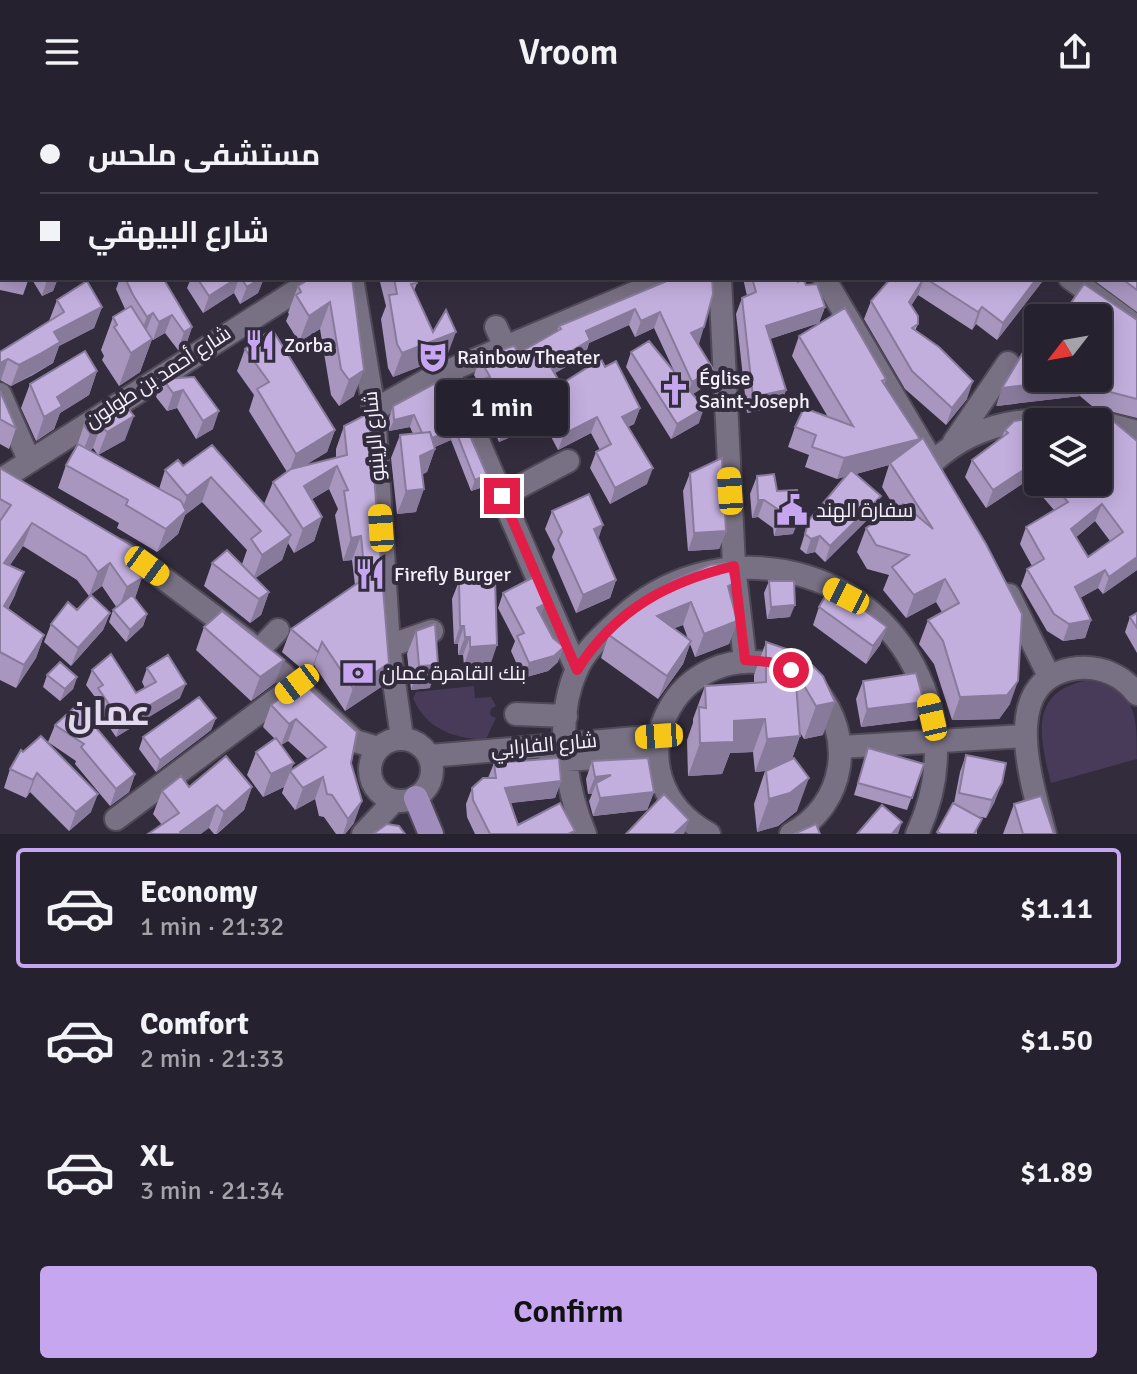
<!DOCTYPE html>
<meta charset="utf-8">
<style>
body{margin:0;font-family:Signika,Cairo,sans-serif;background:#322e3a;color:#f1f3f6;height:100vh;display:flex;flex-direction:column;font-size:30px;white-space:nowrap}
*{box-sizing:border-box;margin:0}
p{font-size:26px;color:#a4a3aa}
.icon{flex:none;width:44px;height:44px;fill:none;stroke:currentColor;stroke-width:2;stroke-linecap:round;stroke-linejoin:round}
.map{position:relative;height:730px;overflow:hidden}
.details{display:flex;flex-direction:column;background:#26212e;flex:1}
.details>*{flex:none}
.hud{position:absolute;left:0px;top:0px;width:1138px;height:176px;box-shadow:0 4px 20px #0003,0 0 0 2px #423e4a;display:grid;align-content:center;height:176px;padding:0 40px;background:#26212e}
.needle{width:52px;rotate:239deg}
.controls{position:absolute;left:1024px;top:200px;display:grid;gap:16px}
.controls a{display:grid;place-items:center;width:88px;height:88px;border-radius:8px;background:#26212e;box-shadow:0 4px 20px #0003,0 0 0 2px #423e4a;font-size:40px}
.end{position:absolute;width:36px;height:36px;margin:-18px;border:10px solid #e11d48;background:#fff;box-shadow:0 0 0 4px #fff}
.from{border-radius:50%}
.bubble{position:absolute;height:56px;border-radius:8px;background:#26212e;box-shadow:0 4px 20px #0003,0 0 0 2px #423e4a;font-size:26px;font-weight:600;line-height:56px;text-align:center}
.car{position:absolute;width:24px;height:48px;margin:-24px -12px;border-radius:10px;box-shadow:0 0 6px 2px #0007;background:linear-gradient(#f5c518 24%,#345 0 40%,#f5c518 0 76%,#345 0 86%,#f5c518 0)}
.hud b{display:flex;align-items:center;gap:28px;height:76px;font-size:30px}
.hud b+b{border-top:2px solid #423e4a}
.hud i{width:20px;height:20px;background:#f1f3f6}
ul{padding:14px 0 0;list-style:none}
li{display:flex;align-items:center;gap:24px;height:120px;margin:0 16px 12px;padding:0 24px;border:4px solid transparent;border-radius:8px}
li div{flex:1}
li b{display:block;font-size:30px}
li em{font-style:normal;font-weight:600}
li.on{border-color:#c7a6f0}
li>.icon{width:72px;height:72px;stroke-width:1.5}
.action{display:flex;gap:16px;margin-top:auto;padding:16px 40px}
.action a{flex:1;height:92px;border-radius:8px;background:#c7a6f0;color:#111;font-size:32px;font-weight:600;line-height:92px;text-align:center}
header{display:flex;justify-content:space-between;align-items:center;height:104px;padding:0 40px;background:#26212e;font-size:36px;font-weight:600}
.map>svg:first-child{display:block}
</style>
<header><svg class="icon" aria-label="menu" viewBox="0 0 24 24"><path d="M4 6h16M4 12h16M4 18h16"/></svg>Vroom<svg class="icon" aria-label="share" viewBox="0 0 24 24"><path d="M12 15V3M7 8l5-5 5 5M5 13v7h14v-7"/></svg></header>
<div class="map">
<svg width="1137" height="730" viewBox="0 0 1137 730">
<rect width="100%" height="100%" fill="#332c3d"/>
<!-- green -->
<path fill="#483a59" d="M1095 575C1137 591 1137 611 1137 655L1051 679C1038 628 1029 584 1095 575Z
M474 582 475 594 491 593 496 602 491 605 490 611 496 614 486 635C455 636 425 624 413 594L416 588Z"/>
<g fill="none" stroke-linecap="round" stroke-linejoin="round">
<defs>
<path id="minor" d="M317 0V2
M717 0 718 2
M0 69 2 67
M352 174 374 306 389 542 402 634
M720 174 734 462 745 556
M824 174 932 357
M1070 174 1137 223
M496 223 506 245
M448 267 577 566
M0 290 29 356
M374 306 429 275 670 174
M1088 315 1137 328
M954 338 1008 259
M933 358C963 330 1001 317 1042 316
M2 375 316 174
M502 392 568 357
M121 447 147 462 247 537 355 637 378 644
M1009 491 1049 572
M389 542 432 527
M258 547 278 526
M516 610 566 612
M370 666a31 31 0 1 1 62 0a31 31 0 1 1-62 0Z
M841 643 1024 632
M430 652 659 632
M550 657 657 650
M116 715 297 580
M363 730 394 697
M585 730C565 681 554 616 577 565 586 545 604 530 620 515 712 428 867 455 919 573 943 626 941 678 917 730
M709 730C604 672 674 524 788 565
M791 730C846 700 855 632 816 586
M1045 730C1032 678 996 573 1078 564 1102 562 1123 572 1137 590"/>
<path id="major" d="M416 694 431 730"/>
</defs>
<!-- minor casing -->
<use href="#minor" stroke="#504a58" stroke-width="26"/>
<!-- major casing -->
<use href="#major" stroke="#504a58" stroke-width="28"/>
<!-- minor -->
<use href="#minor" stroke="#787083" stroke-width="22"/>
<!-- major -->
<use href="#major" stroke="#a18cbe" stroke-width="24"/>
</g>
<!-- wall -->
<path fill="#a896bf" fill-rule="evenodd" d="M364 0H425L426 2H364Z
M733 0H942L944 2H734Z
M944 0H1052L1049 2H1036L1035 1 1034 2H945Z
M1101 0H1137V208L1091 174H1136V2H1103Z
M2 83V174H29L23 191 0 186V85Z
M31 174H58L53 187 42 192Z
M120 174H163L192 223 186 241 178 246 165 229 153 236 152 235 140 268 119 282 102 256 104 252 101 246 113 213 125 205 116 185Z
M191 174H264L258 189 240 200 234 189 203 209 187 184Z
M352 174 354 292 339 302 331 291 320 225 299 238 286 217 289 210 288 209 298 182Z
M379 174H416L417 179 414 187 433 228 447 252 393 273 388 264 381 215 386 202Z
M674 174 699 240 707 281 693 290 699 319 671 335 626 263 631 248 674 267 654 224 635 233 629 221 589 239 585 252 555 269 561 280 605 263 640 304 634 320 628 323 647 380 610 400 590 364 596 348 600 346 591 329 558 346 536 304 525 308 527 312 522 328 499 338 478 291 481 283 474 271 480 255 519 249 557 227 559 222Z
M743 174H795L798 178 825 203 819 219 770 235 786 286 780 302 747 309 736 210 742 194 747 192Z
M897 174H1045L997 236 976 220 972 226 918 191 911 201 918 220 915 227 967 295 946 321 905 285 864 215 871 197Z
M57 196 102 203 94 224 59 242 53 259 33 271 11 282 0 276V248L49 217Z
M1137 216V314L1093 303 1080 292 996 302Z
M799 232 886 275 884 280 919 337 1010 600 999 615 952 616 934 560 919 540 928 516 942 508 936 498 906 514 883 486 889 471 867 465 857 448 866 424 896 405 882 383 889 361 856 370 876 407 825 458 815 448 806 450 800 445 809 416 845 372 837 375 805 363 809 351 788 343 795 323 828 313 792 252Z
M245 245 335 326 327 348 304 362 336 354V345L344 322 369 309 381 583 345 607 314 561 309 571 282 548 291 525 355 481 352 456 343 457 335 411 338 405 329 385 312 395 322 413 314 437 294 449 288 439 282 456 255 474 269 488 261 511 250 519 204 482 212 459 244 462 242 460 247 446 202 398 185 411 178 430 157 448 117 424 119 419 58 384 66 361 76 345 84 321 122 297 125 336 98 351 93 344 90 347 159 385 165 366 183 362 212 341 264 400 273 378 287 368 249 307 254 291 237 267Z
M97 267 89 291 60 309 54 325 36 337 21 304 30 280Z
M194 273 213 325 196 335 177 304 167 307 156 293 163 275Z
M445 274 487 371 483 383 471 387 451 336 435 343V345L427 368 423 370 416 408 397 410 391 354 400 331 413 330 410 323 389 327V314L393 302Z
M0 287 16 324 9 345 0 340Z
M1064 310 1112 316 1137 337V466L1103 490 1098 484 1080 494 1091 516 1085 534 1063 537 1047 527 1021 482 1027 465 1032 462 1020 440 1026 423 1054 406 1028 376 986 404 965 373 972 356 1002 333 1005 326 1014 317ZM1038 318H1098V378H1038ZM1095 417 1110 437 1088 453 1076 433Z
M0 364 149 452 135 494 147 510 143 522 126 538 109 518 113 506 117 504 102 482 89 492 77 476 23 442 10 461 15 491 8 505 44 531 36 554 16 584 0 576Z
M690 369 726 427 719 445 688 447 683 387Z
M757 372 777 387 793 430 774 432 773 424 758 413 752 414 750 390Z
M552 407 616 476 610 494 576 509 552 453 555 445 545 425Z
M459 477 491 559 464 561 463 551H458V540H454L452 495Z
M769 477 790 513 767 515 764 489Z
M503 489 541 512 558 558 548 567 523 574 511 547 515 537 498 504Z
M730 489 737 517 729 540 695 553 690 540 683 560 658 595 601 554 609 531 637 503ZM683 521 688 535 674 524Z
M819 503 887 523 880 541 866 560 813 521Z
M77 506 110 509 103 526 71 562 44 538 51 520Z
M1137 509V549L1125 528 1130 513Z
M204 523 275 579 251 597 196 546Z
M416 527 430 584 411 586 407 550Z
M766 538 823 572V631L804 635 799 627 800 632 792 655 797 707 778 722 757 728 754 700 765 667 755 668 753 648 730 649 722 670 688 672 687 636 693 619V615L705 582 754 579V571Z
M147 564 180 594 116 633 93 599 95 593 86 581 92 566 136 589 145 584 142 578Z
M47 571 77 573 73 585 60 597 43 583Z
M863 577 917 616 861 623 856 595Z
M302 578 351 659 354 719 345 730H336L324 713 319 712 315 695 295 706 282 689 284 683 263 693 247 671 256 648 275 635 263 623 271 601ZM288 637 308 655 291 666 281 641Z
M216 614 211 626 156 668 139 645 143 633Z
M55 621 135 670 129 688 110 702 75 660 76 657 48 638Z
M868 644 924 660 907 706 854 691Z
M21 646 91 708 69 727 30 688 26 694 4 684 10 665Z
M966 651 995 697 986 714 976 712 977 730H937L954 699 960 668Z
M592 657 654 688 647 706 593 712 589 697 592 690H588L586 675Z
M494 659 561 677 555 694 511 699 518 721 573 730H475L467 713 466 700 472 684 488 674Z
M189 683H252L244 706 217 730H214L209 724 162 721 153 710 162 687Z
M1014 700 1054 730H1003Z"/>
<!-- shaded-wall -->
<path fill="#887a9b" d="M609 0H624L621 2H608Z
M2 38V50L0 51V40Z
M0 124H2V137L0 140Z
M52 174H58L53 187 42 192 47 176Z
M237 174H239L234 189 203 209 209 192Z
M261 174H264L258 189 240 200 247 183Z
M924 174 918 191 903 215 909 198Z
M1037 174H1045L997 236 1003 219Z
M330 198 320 225 299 238 309 212Z
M102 203 94 224 59 242 53 259 11 282 19 261 54 228Z
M825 203 819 219 760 238 766 222Z
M982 203 976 220 972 226 978 208Z
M635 205 629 221 589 239 585 252 543 276 549 260 586 227Z
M660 208 654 224 635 233 641 217Z
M153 209 146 227 140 230 147 213Z
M172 211 165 229 153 236 159 218Z
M192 223 186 241 178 246 184 228Z
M704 223 699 240 685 245 691 229Z
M456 228 447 252 393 273 402 249Z
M152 235 140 268 119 282 131 249Z
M8 255 1 276H0V259Z
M713 265 707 281 686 294 692 278Z
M364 266 354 292 339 302 349 276Z
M97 267 89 291 60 309 54 325 36 337 44 313 57 293Z
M1087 274 1080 292 996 302 1002 284Z
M973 277 967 295 946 321 952 304Z
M183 286 177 304 167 307 173 289Z
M786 286 780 302 747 309 753 293Z
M542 288 536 304 514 313 520 297Z
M640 304 634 320 616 329 622 313Z
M704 304 699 319 671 335 677 320Z
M219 307 213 325 196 335 203 317Z
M414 311 410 323 389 327 394 316Z
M134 312 125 336 98 351 107 328Z
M527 312 522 328 499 338 504 322Z
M597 313 591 329 558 346 564 330Z
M101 321 93 344 81 353 90 329Z
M455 325 451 336 420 349 425 337Z
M335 326 327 348 288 371 296 350Z
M920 335 913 355 890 359 889 361 837 375 844 354Z
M435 345 427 368 412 375 420 352Z
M1034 359 1028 376 986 404 993 386Z
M337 362 329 385 296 405 304 382Z
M653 364 647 380 610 400 615 384Z
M487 371 483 383 471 387 475 376Z
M211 373 202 398 185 411 178 430 157 448 166 425 179 414 187 392Z
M424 385 416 408 397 410 406 387Z
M881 392 876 407 825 458 830 442Z
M758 396H764L758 413 752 414Z
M1102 400 1095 417 1065 443 1071 425Z
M322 413 314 437 294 449 303 425Z
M800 413 793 430 774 432 780 414Z
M32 419 23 442 0 476 4 459Z
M603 421 597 439 594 425Z
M726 427 719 445 688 447 694 429Z
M291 431 282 456 253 476 262 451Z
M361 432 352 456 343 457 351 434Z
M820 432 815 448 806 450 811 435Z
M149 452 134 497 118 506 134 463Z
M1137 453V466L1103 490 1109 473Z
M110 459 102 482 89 492 98 468Z
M1105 466 1098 484 1069 500 1075 483Z
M24 468 15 491 0 518 4 502Z
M945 475 936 498 906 514 914 491Z
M616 476 610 494 576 509 583 491Z
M269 488 261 511 250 519 259 495Z
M691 498 683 521 648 535 657 512Z
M545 500 540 515 537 504Z
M795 501 790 513 767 515 771 503Z
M110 509 103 526 71 562 78 544Z
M147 510 143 522 126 538 130 526Z
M1091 516 1085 534 1063 537 1069 520Z
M737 517 729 540 695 553 704 530Z
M460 522H464L458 540H454Z
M887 523 880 541 866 560 873 542Z
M44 531 36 554 16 584 24 561Z
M465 533H470L463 551H458Z
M691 537 683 560 658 595 667 572Z
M322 538 314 561 309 571 318 548Z
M497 541 491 559 464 561 470 543Z
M564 543 558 558 548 567 523 574 529 559Z
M284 556 275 579 251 597 260 573Z
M389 559 381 583 345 607 353 584Z
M438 561 430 584 411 586 419 562Z
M77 573 73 585 60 597 65 585Z
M1018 577 1010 600 999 615 952 616 960 593Z
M186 580 180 594 116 633 121 618Z
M835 598 823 631 804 635 816 602Z
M924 598 917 616 861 623 867 605Z
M216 614 211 626 156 668 160 656Z
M296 615 288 637 281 641 289 620Z
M765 615 753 648 730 649 722 670 688 672 700 639 734 617Z
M800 632 788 665 755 668 767 635Z
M294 659 284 683 263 693 271 670Z
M37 669 30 688 26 694 33 676Z
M135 670 129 688 110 702 116 685Z
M611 671 596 679 592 690H588L595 673Z
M323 673 315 695 295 706 303 684Z
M809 674 797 707 778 722 757 728 769 695Z
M561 677 555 694 499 700 505 684Z
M1002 679 995 697 986 714 992 696Z
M252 683 244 706 216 730 224 708Z
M654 688 647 706 593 712 600 694Z
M98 690 91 708 69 727 76 708Z
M362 697 354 719 345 730H343L348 715Z
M217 701 209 724 201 730H179L180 728Z
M689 716 684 730H674Z
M902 718 898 730H892Z"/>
<!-- building -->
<path fill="#c3afde" stroke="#887a9b" stroke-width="2" fill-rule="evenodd" d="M0 0H110L112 2H2V38L0 40Z
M382 0H425L426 2H383Z
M749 0H942L944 2H751Z
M961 0H1026L1024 2H962Z
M1122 0H1137V186L1121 174H1136V2H1124Z
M2 83V124H0V85Z
M2 140V169H0V146Z
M125 174H163L192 223 184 228 172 211 159 218 153 209 147 213 133 191Z
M197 174H237L209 192Z
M241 174H261L247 183Z
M311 174H352L364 266 349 276 341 265 330 198 309 212 296 191 301 188 298 182Z
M394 174H416L417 179 411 180 433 228 446 206 456 228 402 249 397 240 389 191 397 190Z
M674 174H712L713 190 704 223 691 229 713 265 692 278 660 208 641 217 635 205 586 227 590 236 549 260 561 280 601 255 605 263 616 257 640 304 622 313 653 364 615 384 596 348 611 340 597 313 564 330 542 288 520 297 527 312 504 322 484 275 490 273 480 255 510 243 514 242 519 249 561 225 559 222Z
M752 174H795L798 178 803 175 806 181 817 180 825 203 766 222 786 286 753 293 742 194 756 188Z
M891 174 895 177 897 174H924L909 198 918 212V220L912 224 939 243 973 277 952 304 912 267 871 197Z
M925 174H1037L1003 219 982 203 978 208Z
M87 177 102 203 54 228 60 238 40 250 19 261 8 255 0 259V248L64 208 57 196Z
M1084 180 1137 216V295L1099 285 1087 274 1002 284 1028 240 1038 231V274H1098V214H1057L1066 206Z
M131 202 152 235 131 249 114 223 117 221 113 213Z
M845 204 886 275 882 277 920 335 844 354 812 343 816 331 795 323 804 304 853 322 799 232Z
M272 225 335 326 296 350 257 285 269 278 245 245Z
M649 237 704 304 677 320 631 248Z
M85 247 97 267 57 293 62 302 44 313 30 280Z
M194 273 219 307 203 317 183 286 173 289 163 275Z
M445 274 487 371 475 376 455 325 432 334 430 328 422 329 414 311 394 316 393 302Z
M0 287 16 324 0 315Z
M122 297 134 312 107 328 101 321 90 329 84 321Z
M369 309 389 559 353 584 322 538 318 548 291 525 365 474 361 432 351 434 344 387 348 386 337 362 304 382 322 413 303 425 273 378 291 365 347 351 344 322Z
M1064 310 1112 316 1137 337V453L1109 473 1105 466 1075 483 1091 516 1069 520 1054 510 1027 465 1044 455 1026 423 1068 398 1051 378H1098V318H1038V363L1034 359 993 386 972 356 1008 329 1005 326 1014 317ZM1102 400 1123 428 1088 453 1071 425Z
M430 328 435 345 420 352 424 385 406 387 400 331Z
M923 334 986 440 1022 510 1018 577 1007 591 960 593 943 537 928 516 959 499 945 475 914 491 892 463 909 451 876 441 866 424 903 400 933 425 890 359Z
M78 340 181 397 186 407 166 425 126 401 128 396 66 361Z
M212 341 291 431 262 451 251 435 261 427 211 373 187 392 165 366 178 356 183 362Z
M722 354 726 427 694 429 690 369Z
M0 364 149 452 134 463 142 474 127 483 110 459 98 468 86 452 32 419 4 459 24 468 4 502 44 531 24 561 0 548V417L11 401 0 395Z
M851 366 881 392 830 442 820 432 811 435 805 430 809 416Z
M774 370 777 387 797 386 800 413 780 414 779 406 764 396H758L757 372Z
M589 390 603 421 594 425 616 476 583 491 558 436 562 428 552 407Z
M227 446 269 488 259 495 212 459Z
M727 459 733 480 728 482 737 517 704 530 691 498 657 512 691 537 667 572 609 531 637 503 672 477 710 461Z
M534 473 545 500 537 504 553 534 564 543 554 552 529 559 517 532 524 529 503 489Z
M495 476 497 541 470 543V533H465L464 522H460L459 477Z
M769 477H794L795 501 771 503Z
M831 482 887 523 873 542 819 503Z
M91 491 110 509 78 544 51 520 68 498 77 506Z
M132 491 147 510 130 526 113 506Z
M222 507 284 556 260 573 204 523Z
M1137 509V524L1130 513Z
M435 520 438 561 419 562 416 527Z
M766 538 801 550 823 572 835 598 816 602 795 566 800 632 767 635 765 615 734 617V638L700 639 699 603 706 604 705 582 766 578Z
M111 550 136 589 156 578 147 564 168 551 186 580 121 618 98 584 103 581 92 566Z
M60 558 77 573 65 585 47 571Z
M916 569 924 598 867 605 863 577Z
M302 578 357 628 351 659 362 697 348 715 332 691 327 690 323 673 303 684 290 667 326 643 296 615 289 620 271 601Z
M199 593 216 614 160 656 143 633Z
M77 601 135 670 116 685 81 643 84 640 55 621Z
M41 632 98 690 76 708 37 669 33 676 10 665 21 646 23 648Z
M276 634 294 659 271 670 256 648Z
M868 644 924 660 912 694 858 679Z
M966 651 1006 659 1002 679 992 696 959 689Z
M226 652 252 683 224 708 217 701 180 728 181 730H148L179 709 162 687 181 672 189 683Z
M559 654 561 677 505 684 518 721 560 699 575 727 568 730H490L473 696 472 684 483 674H496L494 659Z
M648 654 654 688 600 694 596 679 611 671 595 673 592 657Z
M794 654 809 674 790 689 769 695 766 667Z
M664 690 689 716 674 730H626Z
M1041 692 1054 730H1023L1014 700Z
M953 699 982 715 974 730H941L937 728Z
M882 701 902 718 892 730H857Z
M387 720 399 722 405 730H373Z
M816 720 820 730H794Z"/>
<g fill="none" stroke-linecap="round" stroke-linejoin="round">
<!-- route -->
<path stroke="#e11d48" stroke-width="10" d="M502 392 577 566C615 506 667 478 734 462L745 556 769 558 791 566"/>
</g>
<!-- icons -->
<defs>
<symbol id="restaurant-bare" viewBox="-9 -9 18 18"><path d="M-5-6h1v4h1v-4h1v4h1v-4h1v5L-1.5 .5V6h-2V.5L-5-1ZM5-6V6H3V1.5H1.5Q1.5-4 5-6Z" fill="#c7a6f0" stroke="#332c3d" stroke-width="2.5" paint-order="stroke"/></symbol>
<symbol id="theatre-bare" viewBox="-9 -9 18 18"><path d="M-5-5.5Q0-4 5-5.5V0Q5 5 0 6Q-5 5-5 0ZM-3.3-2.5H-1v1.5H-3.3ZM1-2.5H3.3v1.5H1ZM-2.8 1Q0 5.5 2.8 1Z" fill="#c7a6f0" stroke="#332c3d" stroke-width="2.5" paint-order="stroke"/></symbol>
<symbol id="church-bare" viewBox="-9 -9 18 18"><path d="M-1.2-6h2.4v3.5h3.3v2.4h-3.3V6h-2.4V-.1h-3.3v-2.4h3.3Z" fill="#c7a6f0" stroke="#332c3d" stroke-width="2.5" paint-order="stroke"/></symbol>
<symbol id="civic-bare" viewBox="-9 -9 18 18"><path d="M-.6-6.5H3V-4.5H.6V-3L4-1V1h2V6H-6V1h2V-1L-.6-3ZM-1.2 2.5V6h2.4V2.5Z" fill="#c7a6f0" stroke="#332c3d" stroke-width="2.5" paint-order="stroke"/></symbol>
<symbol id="bank-bare" viewBox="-9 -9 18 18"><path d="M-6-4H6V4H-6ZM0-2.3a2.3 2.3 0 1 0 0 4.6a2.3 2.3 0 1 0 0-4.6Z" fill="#c7a6f0" stroke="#332c3d" stroke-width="2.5" paint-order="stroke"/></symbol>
</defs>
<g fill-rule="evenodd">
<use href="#restaurant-bare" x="238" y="219" width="44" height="44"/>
<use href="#theatre-bare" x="411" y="231" width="44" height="44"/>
<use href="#church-bare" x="653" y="264" width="44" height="44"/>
<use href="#civic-bare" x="770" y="384" width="44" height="44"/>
<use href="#restaurant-bare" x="348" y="448" width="44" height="44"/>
<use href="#bank-bare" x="336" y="547" width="44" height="44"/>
</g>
<g text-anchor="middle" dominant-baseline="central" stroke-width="8" stroke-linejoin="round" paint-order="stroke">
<!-- poi labels -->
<g font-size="20" fill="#f6f1fc" stroke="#332c3d" text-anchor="start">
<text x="284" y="241">Zorba</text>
<text x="457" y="253">Rainbow Theater</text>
<text x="699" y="274">Église<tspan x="699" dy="23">Saint-Joseph</tspan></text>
<text x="816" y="406">سفارة الهند</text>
<text x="394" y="470">Firefly Burger</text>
<text x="382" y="569">بنك القاهرة عمان</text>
</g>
<!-- street labels -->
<g font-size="20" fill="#f6f1fc" stroke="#332c3d">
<text transform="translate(158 273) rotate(-33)">شارع أحمد بن طولون</text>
<text transform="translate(374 332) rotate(-95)">شارع الرينبو</text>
<text transform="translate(544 641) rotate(-5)">شارع الفارابي</text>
</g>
<!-- town labels -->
<g font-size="36" font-weight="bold" fill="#e2d9ee" stroke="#332c3d">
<text x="109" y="609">عمان</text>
</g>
</g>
</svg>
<div class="controls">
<a><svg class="needle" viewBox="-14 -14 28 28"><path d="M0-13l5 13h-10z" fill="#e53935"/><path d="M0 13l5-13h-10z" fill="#a4a3aa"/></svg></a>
<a><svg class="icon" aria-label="layers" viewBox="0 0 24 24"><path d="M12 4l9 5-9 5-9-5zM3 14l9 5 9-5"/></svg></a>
</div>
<i class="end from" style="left:791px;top:566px"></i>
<i class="end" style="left:502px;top:392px"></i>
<div class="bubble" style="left:436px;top:276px;width:132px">1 min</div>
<i class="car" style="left:730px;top:387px;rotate:356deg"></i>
<i class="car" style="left:381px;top:424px;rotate:356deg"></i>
<i class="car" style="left:147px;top:462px;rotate:126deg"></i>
<i class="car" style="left:846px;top:492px;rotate:297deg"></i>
<i class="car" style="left:297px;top:580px;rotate:233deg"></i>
<i class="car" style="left:932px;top:613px;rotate:347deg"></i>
<i class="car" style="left:659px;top:632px;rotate:266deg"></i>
<div class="hud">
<b><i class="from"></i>مستشفى ملحس</b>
<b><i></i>شارع البيهقي</b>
</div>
</div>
<section class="details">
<ul>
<li class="on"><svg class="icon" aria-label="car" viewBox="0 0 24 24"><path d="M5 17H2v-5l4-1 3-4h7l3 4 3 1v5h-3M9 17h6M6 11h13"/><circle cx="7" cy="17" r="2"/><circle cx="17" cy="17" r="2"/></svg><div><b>Economy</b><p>1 min · 21:32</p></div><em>$1.11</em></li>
<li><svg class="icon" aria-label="car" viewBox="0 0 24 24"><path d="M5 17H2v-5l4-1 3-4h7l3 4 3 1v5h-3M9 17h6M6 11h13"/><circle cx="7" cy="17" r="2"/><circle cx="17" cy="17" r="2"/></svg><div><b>Comfort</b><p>2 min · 21:33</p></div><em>$1.50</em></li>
<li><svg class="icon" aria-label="car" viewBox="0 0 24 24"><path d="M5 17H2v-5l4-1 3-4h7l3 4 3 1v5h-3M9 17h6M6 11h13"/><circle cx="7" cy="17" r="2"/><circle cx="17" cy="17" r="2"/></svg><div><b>XL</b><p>3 min · 21:34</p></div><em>$1.89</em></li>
</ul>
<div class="action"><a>Confirm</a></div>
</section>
